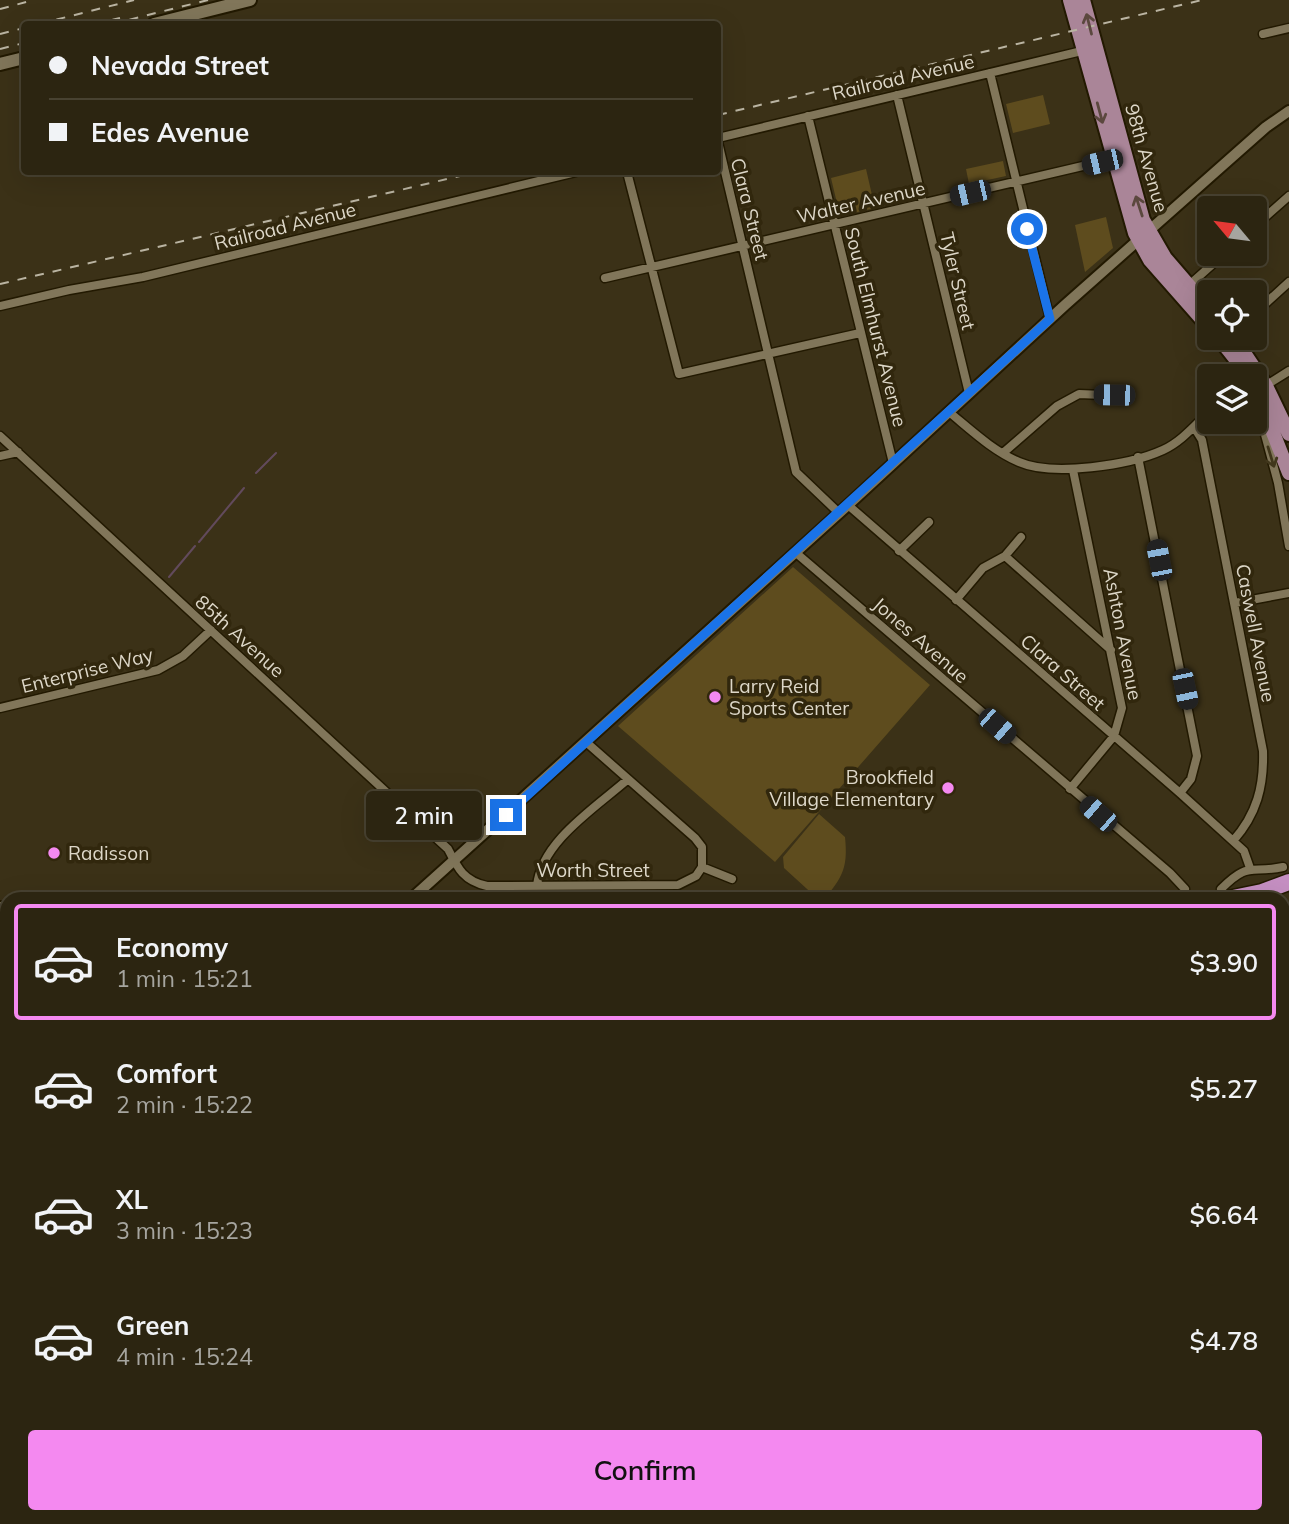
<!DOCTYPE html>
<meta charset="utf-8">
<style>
body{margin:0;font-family:Mulish,sans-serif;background:#342d1a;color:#f1f3f6;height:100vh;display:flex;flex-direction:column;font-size:26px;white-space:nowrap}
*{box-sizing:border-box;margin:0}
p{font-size:23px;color:#a6a59f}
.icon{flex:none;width:38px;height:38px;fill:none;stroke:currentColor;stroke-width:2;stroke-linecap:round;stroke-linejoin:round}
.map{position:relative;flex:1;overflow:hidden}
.drawer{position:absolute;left:0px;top:892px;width:1290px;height:632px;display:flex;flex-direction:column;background:#2c2511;border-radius:21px 21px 0 0;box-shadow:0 7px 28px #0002,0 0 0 2px #484231}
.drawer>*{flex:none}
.guide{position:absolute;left:21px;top:21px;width:700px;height:154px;border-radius:7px;box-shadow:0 7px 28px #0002,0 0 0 2px #484231;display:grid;align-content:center;height:154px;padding:0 28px;background:#2c2511}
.needle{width:46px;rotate:299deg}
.controls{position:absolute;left:1197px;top:196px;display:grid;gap:14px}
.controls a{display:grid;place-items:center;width:70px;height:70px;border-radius:7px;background:#2c2511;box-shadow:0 7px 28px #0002,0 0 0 2px #484231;font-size:35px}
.end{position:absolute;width:32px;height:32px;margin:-16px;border:9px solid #1a73e8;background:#fff;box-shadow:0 0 0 4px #fff}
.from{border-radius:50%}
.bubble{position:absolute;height:49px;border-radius:7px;background:#2c2511;box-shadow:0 7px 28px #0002,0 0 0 2px #484231;font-size:23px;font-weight:600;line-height:49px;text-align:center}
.car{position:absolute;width:21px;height:42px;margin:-21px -10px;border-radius:9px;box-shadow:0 0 5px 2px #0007;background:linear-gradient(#222 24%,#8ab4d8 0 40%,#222 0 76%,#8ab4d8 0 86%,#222 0)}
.guide b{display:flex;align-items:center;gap:24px;height:66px;font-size:26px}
.guide b+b{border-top:2px solid #484231}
.guide i{width:18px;height:18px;background:#f1f3f6}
ul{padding:12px 0 0;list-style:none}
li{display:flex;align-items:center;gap:21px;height:116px;margin:0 14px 10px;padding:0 14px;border:4px solid transparent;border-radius:7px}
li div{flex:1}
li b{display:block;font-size:26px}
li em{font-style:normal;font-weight:600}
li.current{border-color:#f489f0}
li>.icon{width:63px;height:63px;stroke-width:1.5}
.cta{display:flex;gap:14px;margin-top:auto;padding:14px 28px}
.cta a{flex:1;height:80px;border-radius:7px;background:#f489f0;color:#111;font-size:28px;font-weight:600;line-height:80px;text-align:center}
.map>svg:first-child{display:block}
</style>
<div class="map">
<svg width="1289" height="1524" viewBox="0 0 1289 1524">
<rect width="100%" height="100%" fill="#3b3117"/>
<!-- green -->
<path fill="#5e4c1e" d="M1043 95 1050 124 1013 133 1006 104Z
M1003 161 1006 176 969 184 966 169Z
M866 169 875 208 840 216 831 178Z
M1106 217 1113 248 1085 272 1075 225Z
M793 567 930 685 775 862 618 726Z
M819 814 845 837C848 867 843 877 824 899H818L784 868 783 857Z"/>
<!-- water -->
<path fill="#2e0e2d" stroke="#624a5c" stroke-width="2" d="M1289 1385V1452L1283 1465V1400Z
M1204 1517H1243L1235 1524H1197Z"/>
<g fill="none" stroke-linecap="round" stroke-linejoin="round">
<!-- stream -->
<path stroke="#624a5c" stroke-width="2" d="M256 473 276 453
M199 542 244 488
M169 577 195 546
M1024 1517V1524"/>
<defs>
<path id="minor" d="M1263 34 1289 28
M990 73 1050 319
M897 95 969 393
M808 116 893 463
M718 138 1086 50
M718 142 796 472 839 513
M627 172 679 374 860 333
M1255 226 1289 196
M605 278 1117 158
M1187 287 1224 254
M0 306 69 290 143 277 576 172
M1255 313 1289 282
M1265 386 1289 371
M1256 401 1278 483 1289 546
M949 412C971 430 993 451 1019 462 1053 477 1130 465 1163 450 1181 442 1195 425 1209 412
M1194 427 1202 440 1263 751C1264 786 1257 814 1233 841
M0 436 448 849C458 869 464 881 487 886L678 885 696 876 702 867 732 879
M1003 453 1057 406 1079 394 1127 396
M0 456 18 452
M1138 457 1197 756 1191 779 1180 793
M848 505 1180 793 1244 851 1250 868
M899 551 929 522
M795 552 1170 873 1185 889
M1005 556 1111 650
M956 600 983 568 1005 556 1021 537
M1235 603 1289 593
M0 708 158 670 183 656 211 630
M586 742 695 838 702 847V867
M1070 789 1114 736 1122 708 1073 470
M537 886C541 842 595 808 627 780
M1221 889C1249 861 1249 874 1283 867
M1283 1086 1289 1091
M1283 1183 1289 1181
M1283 1262 1289 1259
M346 1517 352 1524"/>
<path id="tertiary" d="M410 900 848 505 1065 305 1266 127 1289 111
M0 907 7 909
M0 1480 7 1479
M0 1504 7 1503"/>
<path id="secondary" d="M154 24 250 0
M0 64 24 58
M0 1151 7 1156"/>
<path id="primary" d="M1070 0 1135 233 1150 260 1209 327
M1083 0 1143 220 1165 258 1209 309
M1219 338 1249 376
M1234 338 1266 386 1289 434
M1255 387 1289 473
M0 952 7 957
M0 973 7 978
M696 1517 702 1524
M718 1517 724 1524"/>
<path id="motorway" d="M1223 900 1262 892 1289 882
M1283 920 1289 919
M1283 944 1289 943
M1283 992 1289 976
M1283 1008 1289 1025
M1283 1036 1289 1041
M0 1050 7 1048
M0 1076 7 1075
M0 1119 7 1121"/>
</defs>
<!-- minor casing -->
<use href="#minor" stroke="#221901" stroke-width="11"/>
<!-- tertiary casing -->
<use href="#tertiary" stroke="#221901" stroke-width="14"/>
<!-- secondary casing -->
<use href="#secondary" stroke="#221901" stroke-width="16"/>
<!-- primary casing -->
<use href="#primary" stroke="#221901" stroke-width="18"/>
<!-- motorway casing -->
<use href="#motorway" stroke="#221901" stroke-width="19"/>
<!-- minor -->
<use href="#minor" stroke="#81765a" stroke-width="8"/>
<!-- tertiary -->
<use href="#tertiary" stroke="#81765a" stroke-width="10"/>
<!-- secondary -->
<use href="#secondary" stroke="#81765a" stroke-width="12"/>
<!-- primary -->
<use href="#primary" stroke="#aa8598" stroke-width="14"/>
<!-- motorway -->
<use href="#motorway" stroke="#c58fc2" stroke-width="16"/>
<!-- rail -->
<path stroke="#bab4a2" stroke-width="2" stroke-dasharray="9 9" stroke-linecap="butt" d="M0 9 34 0
M39 24 134 0
M95 24 120 18
M112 24 208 0
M0 34 24 28
M0 49 24 43
M718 115 1202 0
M0 284 477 172
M0 1031 7 1035
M701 1517 707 1524"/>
</g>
<!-- one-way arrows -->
<defs><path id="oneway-shaft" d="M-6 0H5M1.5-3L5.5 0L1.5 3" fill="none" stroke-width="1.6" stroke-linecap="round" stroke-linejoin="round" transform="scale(1.75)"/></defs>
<g stroke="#5b483e">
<use href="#oneway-shaft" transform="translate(1089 24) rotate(-104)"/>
<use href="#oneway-shaft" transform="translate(1100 113) rotate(75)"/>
<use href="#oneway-shaft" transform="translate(1139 206) rotate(-108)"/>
</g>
<use stroke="#41371c" href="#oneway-shaft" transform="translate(1271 457) rotate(73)"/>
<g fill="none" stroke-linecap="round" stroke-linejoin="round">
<!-- route -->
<path stroke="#1a73e8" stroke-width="9" d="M506 815 1050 319 1027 229"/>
</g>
<!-- markers -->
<g fill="#f489f0" stroke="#31270d" stroke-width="2.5">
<circle cx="715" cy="697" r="7"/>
<circle cx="948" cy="788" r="7"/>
<circle cx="54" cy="853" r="7"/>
</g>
<g text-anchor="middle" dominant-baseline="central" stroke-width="7" stroke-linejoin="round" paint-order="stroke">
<!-- street labels -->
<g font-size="19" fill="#ddd7c8" stroke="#31270d">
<text transform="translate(903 77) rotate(-13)">Railroad Avenue</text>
<text transform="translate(1147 158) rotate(74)">98th Avenue</text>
<text transform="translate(861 202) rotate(-13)">Walter Avenue</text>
<text transform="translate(750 209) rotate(76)">Clara Street</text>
<text transform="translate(285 226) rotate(-14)">Railroad Avenue</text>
<text transform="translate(958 281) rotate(77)">Tyler Street</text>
<text transform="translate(876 327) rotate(76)">South Elmhurst Avenue</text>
<text transform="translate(1256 633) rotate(79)">Caswell Avenue</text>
<text transform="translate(1123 634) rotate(79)">Ashton Avenue</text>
<text transform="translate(240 636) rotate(42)">85th Avenue</text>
<text transform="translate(921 640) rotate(41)">Jones Avenue</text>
<text transform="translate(87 670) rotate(-14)">Enterprise Way</text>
<text transform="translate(1063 672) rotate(41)">Clara Street</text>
<text x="593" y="870">Worth Street</text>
</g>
<!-- poi labels -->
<g font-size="19" fill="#ddd7c8" stroke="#31270d" text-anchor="start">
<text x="729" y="686">Larry Reid<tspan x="729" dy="22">Sports Center</tspan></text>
<text x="934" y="777" text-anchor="end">Brookfield<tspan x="934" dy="22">Village Elementary</tspan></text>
<text x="68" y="853">Radisson</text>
</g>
</g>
</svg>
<div class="controls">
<a><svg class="needle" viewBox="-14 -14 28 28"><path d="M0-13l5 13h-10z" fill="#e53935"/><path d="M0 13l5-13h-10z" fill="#a6a59f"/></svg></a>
<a><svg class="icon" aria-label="locate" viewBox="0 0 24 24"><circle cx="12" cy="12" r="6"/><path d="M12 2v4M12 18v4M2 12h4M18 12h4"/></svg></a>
<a><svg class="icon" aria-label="layers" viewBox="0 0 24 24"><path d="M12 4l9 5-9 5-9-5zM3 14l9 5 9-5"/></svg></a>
</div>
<i class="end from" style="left:1027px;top:229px"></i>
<i class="end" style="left:506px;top:815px"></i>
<div class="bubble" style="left:366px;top:791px;width:116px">2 min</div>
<i class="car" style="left:1102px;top:162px;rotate:257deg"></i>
<i class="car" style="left:970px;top:193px;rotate:257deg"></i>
<i class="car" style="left:1114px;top:395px;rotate:271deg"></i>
<i class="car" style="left:1159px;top:560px;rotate:349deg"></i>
<i class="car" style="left:1185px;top:689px;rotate:168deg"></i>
<i class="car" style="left:997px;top:726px;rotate:131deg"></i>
<i class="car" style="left:1098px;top:814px;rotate:311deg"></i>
<div class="guide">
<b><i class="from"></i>Nevada Street</b>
<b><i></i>Edes Avenue</b>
</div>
<section class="drawer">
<ul>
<li class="current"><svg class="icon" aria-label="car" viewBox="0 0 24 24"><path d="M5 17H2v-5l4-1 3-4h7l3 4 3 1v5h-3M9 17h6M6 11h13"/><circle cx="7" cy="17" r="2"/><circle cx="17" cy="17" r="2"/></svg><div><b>Economy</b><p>1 min · 15:21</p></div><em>$3.90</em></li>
<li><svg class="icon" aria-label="car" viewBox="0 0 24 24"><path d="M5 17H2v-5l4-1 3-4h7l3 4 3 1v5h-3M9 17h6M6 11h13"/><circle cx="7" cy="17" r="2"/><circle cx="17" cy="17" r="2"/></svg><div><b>Comfort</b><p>2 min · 15:22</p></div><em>$5.27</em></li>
<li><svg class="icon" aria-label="car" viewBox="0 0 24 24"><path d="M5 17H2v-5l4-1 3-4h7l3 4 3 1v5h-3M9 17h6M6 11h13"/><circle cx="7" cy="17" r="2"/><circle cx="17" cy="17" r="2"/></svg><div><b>XL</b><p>3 min · 15:23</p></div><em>$6.64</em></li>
<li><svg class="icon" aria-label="car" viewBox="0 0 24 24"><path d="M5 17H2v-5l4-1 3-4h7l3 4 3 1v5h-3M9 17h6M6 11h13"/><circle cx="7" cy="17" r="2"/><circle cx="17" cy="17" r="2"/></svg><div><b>Green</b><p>4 min · 15:24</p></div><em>$4.78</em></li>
</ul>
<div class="cta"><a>Confirm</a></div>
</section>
</div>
